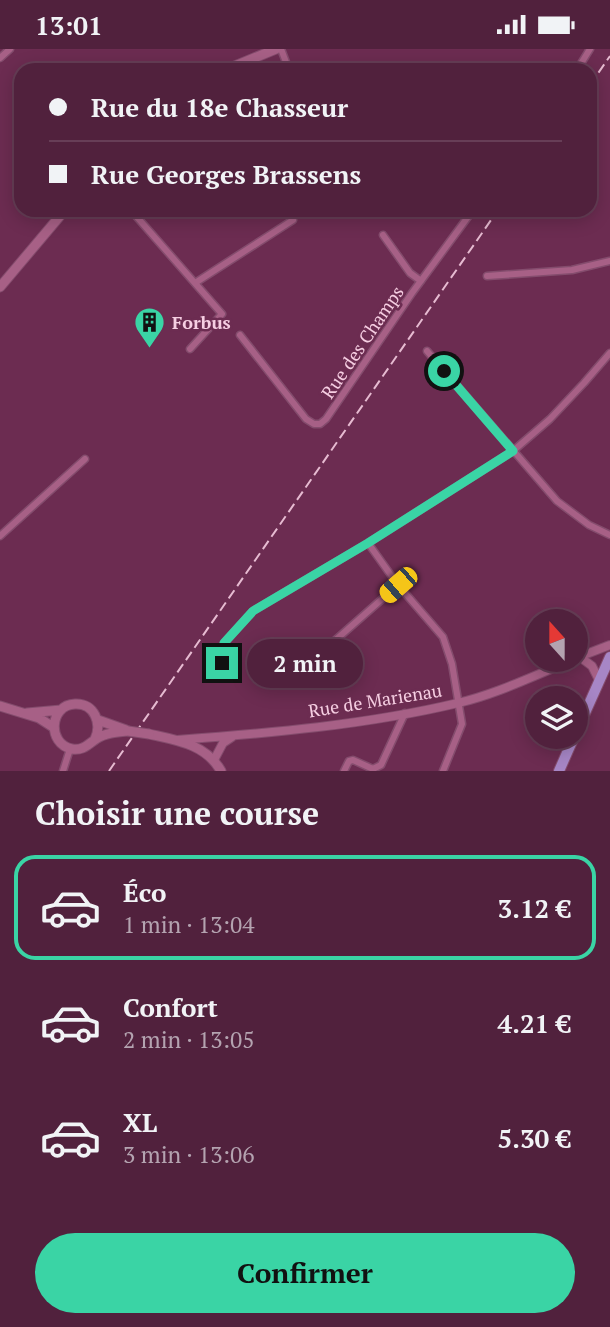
<!DOCTYPE html>
<html lang="fr">
<meta charset="utf-8">
<style>
body{margin:0;font-family:"PT Serif",serif;background:#572944;color:#f1f3f6;height:100vh;display:flex;flex-direction:column;font-size:26px;white-space:nowrap}
*{box-sizing:border-box;margin:0}
p{font-size:23px;color:#b4a3b0}
.icon{flex:none;width:38px;height:38px;fill:none;stroke:currentColor;stroke-width:2;stroke-linecap:round;stroke-linejoin:round}
.map{position:relative;height:722px;overflow:hidden}
.sheet{display:flex;flex-direction:column;background:#51213d;flex:1}
.sheet>*{flex:none}
.top-card{position:absolute;left:14px;top:14px;width:583px;height:154px;border-radius:21px;box-shadow:0 4px 18px #0003,0 0 0 2px #673e57;display:grid;align-content:center;height:154px;padding:0 35px;background:#51213d}
.needle{width:46px;rotate:339deg}
.fabs{position:absolute;left:525px;top:560px;display:grid;gap:14px}
.fabs a{display:grid;place-items:center;width:63px;height:63px;border-radius:50%;background:#51213d;box-shadow:0 4px 18px #0003,0 0 0 2px #673e57;font-size:35px}
.end{position:absolute;width:32px;height:32px;margin:-16px;border:9px solid #3ad4a5;background:#111;box-shadow:0 0 0 4px #111}
.from{border-radius:50%}
.bubble{position:absolute;height:49px;border-radius:24px;background:#51213d;box-shadow:0 4px 18px #0003,0 0 0 2px #673e57;font-size:23px;font-weight:700;line-height:49px;text-align:center}
.car{position:absolute;width:21px;height:42px;margin:-21px -10px;border-radius:9px;box-shadow:0 0 5px 2px #0007;background:linear-gradient(#f5c518 24%,#345 0 40%,#f5c518 0 76%,#345 0 86%,#f5c518 0)}
.top-card b{display:flex;align-items:center;gap:24px;height:66px;font-size:26px}
.top-card b+b{border-top:2px solid #673e57}
.top-card i{width:18px;height:18px;background:#f1f3f6}
ul{padding:0;list-style:none}
li{display:flex;align-items:center;gap:21px;height:105px;margin:0 14px 10px;padding:0 21px;border:4px solid transparent;border-radius:21px}
li div{flex:1}
li b{display:block;font-size:26px}
li em{font-style:normal;font-weight:700}
li.on{border-color:#3ad4a5}
li>.icon{width:63px;height:63px;stroke-width:1.5}
h2{padding:0 35px;font-size:32px;line-height:84px}
.primary-button{display:flex;gap:14px;margin-top:auto;padding:14px 35px}
.primary-button a{flex:1;height:80px;border-radius:42px;background:#3ad4a5;color:#111;font-size:28px;font-weight:700;line-height:80px;text-align:center}
.status{display:flex;justify-content:space-between;align-items:center;height:49px;padding:0 35px;background:#51213d;direction:ltr}
.status svg{height:19px;fill:currentColor}
.map>svg:first-child{display:block}
</style>
<div class="status"><b>13:01</b><svg viewBox="0 0 49 12"><path d="M0 12V9h3v3zM5 12V6h3v6zM10 12V3h3v9zM15 12V0h3v12zM26 1h20v11H26zM47 4h2v5h-2z"/></svg></div>
<div class="map">
<svg width="610" height="722" viewBox="0 0 610 722">
<rect width="100%" height="100%" fill="#6c2c51"/>
<g fill="none" stroke-linecap="round" stroke-linejoin="round">
<defs>
<path id="minor" d="M281 0 289 21
M0 9 10 0
M577 21 590 0
M127 161 136 167 222 265 190 300
M383 186 410 224 421 232
M487 227 572 221 610 212
M195 234 293 171
M240 286 306 370 314 375H320L326 370 412 244 473 161
M427 302 557 452 589 476 610 486
M0 487 85 410
M368 494 398 536 443 588 452 615 462 675 443 722
M314 610 398 536
M222 614 224 594 253 562 368 494 513 402 550 370 584 334 610 304
M63 722 70 700
M344 722 349 712 353 711 373 720 381 716 405 664"/>
<path id="tertiary" d="M580 608 592 617 599 631
M576 609 610 596
M177 691C270 684 366 676 458 654 497 645 535 626 573 611
M214 711 223 694 232 688"/>
<path id="secondary" d="M225 21 276 0
M0 238 65 161
M0 657 39 669 53 678
M27 664 61 661
M98 671 126 681
M149 685C176 691 206 695 221 722
M95 690C102 675 95 654 75 655 49 656 47 695 72 700 83 702 88 695 96 690 105 684 117 683 128 682"/>
<path id="primary" d="M576 684 610 608
M559 722 574 688"/>
</defs>
<!-- minor casing -->
<use href="#minor" stroke="#844c6d" stroke-width="9"/>
<!-- tertiary casing -->
<use href="#tertiary" stroke="#844c6d" stroke-width="10"/>
<!-- secondary casing -->
<use href="#secondary" stroke="#844c6d" stroke-width="11"/>
<!-- primary casing -->
<use href="#primary" stroke="#844c6d" stroke-width="12"/>
<!-- minor -->
<use href="#minor" stroke="#a76086" stroke-width="6"/>
<!-- tertiary -->
<use href="#tertiary" stroke="#a76086" stroke-width="8"/>
<!-- secondary -->
<use href="#secondary" stroke="#a76086" stroke-width="9"/>
<!-- primary -->
<use href="#primary" stroke="#a786c6" stroke-width="10"/>
<!-- rail -->
<path stroke="#e6bbd1" stroke-width="2" stroke-dasharray="10 5" stroke-linecap="butt" d="M590 36 610 7
M109 722 498 161"/>
<defs>
<path id="secondary-bridge" d="M128 682 149 685"/>
</defs>
<!-- secondary-bridge casing -->
<use href="#secondary-bridge" stroke="#844c6d" stroke-width="11" stroke-linecap="butt"/>
<!-- secondary-bridge -->
<use href="#secondary-bridge" stroke="#a76086" stroke-width="9"/>
</g>
<g fill="none" stroke-linecap="round" stroke-linejoin="round">
<!-- route -->
<path stroke="#3ad4a5" stroke-width="9" d="M222 614 224 594 253 562 368 494 513 402 444 322"/>
</g>
<!-- icons -->
<defs>
<symbol id="building-pin" viewBox="-11 -11 22 30"><path d="M0 17L-7.5 6A9.5 9.5 0 1 1 7.5 6Z" fill="#3ad4a5" stroke="#6c2c51"/><path d="M-4-6H4V6H1V3H-1V6H-4ZM-2.5-4.3h1.7v1.8h-1.7ZM.8-4.3h1.7v1.8H.8ZM-2.5-1h1.7V.8h-1.7ZM.8-1h1.7V.8H.8Z" fill="#111"/></symbol>
</defs>
<g fill-rule="evenodd">
<use href="#building-pin" x="132" y="256" width="35" height="47"/>
</g>
<g text-anchor="middle" dominant-baseline="central" stroke-width="5" stroke-linejoin="round" paint-order="stroke">
<!-- poi labels -->
<g font-size="18" font-weight="bold" fill="#f6cee2" stroke="#6c2c51" text-anchor="start">
<text x="172" y="273">Forbus</text>
</g>
<!-- street labels -->
<g font-size="18" fill="#f6cee2" stroke="#6c2c51">
<text transform="translate(362 293) rotate(-56)">Rue des Champs</text>
<text transform="translate(375 651) rotate(-9)">Rue de Marienau</text>
</g>
</g>
</svg>
<div class="fabs">
<a><svg class="needle" viewBox="-14 -14 28 28"><path d="M0-13l5 13h-10z" fill="#e53935"/><path d="M0 13l5-13h-10z" fill="#b4a3b0"/></svg></a>
<a><svg class="icon" aria-label="layers" viewBox="0 0 24 24"><path d="M12 4l9 5-9 5-9-5zM3 14l9 5 9-5"/></svg></a>
</div>
<i class="end from" style="left:444px;top:322px"></i>
<i class="end" style="left:222px;top:614px"></i>
<div class="bubble" style="left:247px;top:590px;width:116px">2 min</div>
<i class="car" style="left:398px;top:536px;rotate:229deg"></i>
<div class="top-card">
<b><i class="from"></i>Rue du 18e Chasseur</b>
<b><i></i>Rue Georges Brassens</b>
</div>
</div>
<section class="sheet">
<h2>Choisir une course</h2>
<ul>
<li class="on"><svg class="icon" aria-label="car" viewBox="0 0 24 24"><path d="M5 17H2v-5l4-1 3-4h7l3 4 3 1v5h-3M9 17h6M6 11h13"/><circle cx="7" cy="17" r="2"/><circle cx="17" cy="17" r="2"/></svg><div><b>Éco</b><p>1 min · 13:04</p></div><em>3.12 €</em></li>
<li><svg class="icon" aria-label="car" viewBox="0 0 24 24"><path d="M5 17H2v-5l4-1 3-4h7l3 4 3 1v5h-3M9 17h6M6 11h13"/><circle cx="7" cy="17" r="2"/><circle cx="17" cy="17" r="2"/></svg><div><b>Confort</b><p>2 min · 13:05</p></div><em>4.21 €</em></li>
<li><svg class="icon" aria-label="car" viewBox="0 0 24 24"><path d="M5 17H2v-5l4-1 3-4h7l3 4 3 1v5h-3M9 17h6M6 11h13"/><circle cx="7" cy="17" r="2"/><circle cx="17" cy="17" r="2"/></svg><div><b>XL</b><p>3 min · 13:06</p></div><em>5.30 €</em></li>
</ul>
<div class="primary-button"><a>Confirmer</a></div>
</section>
